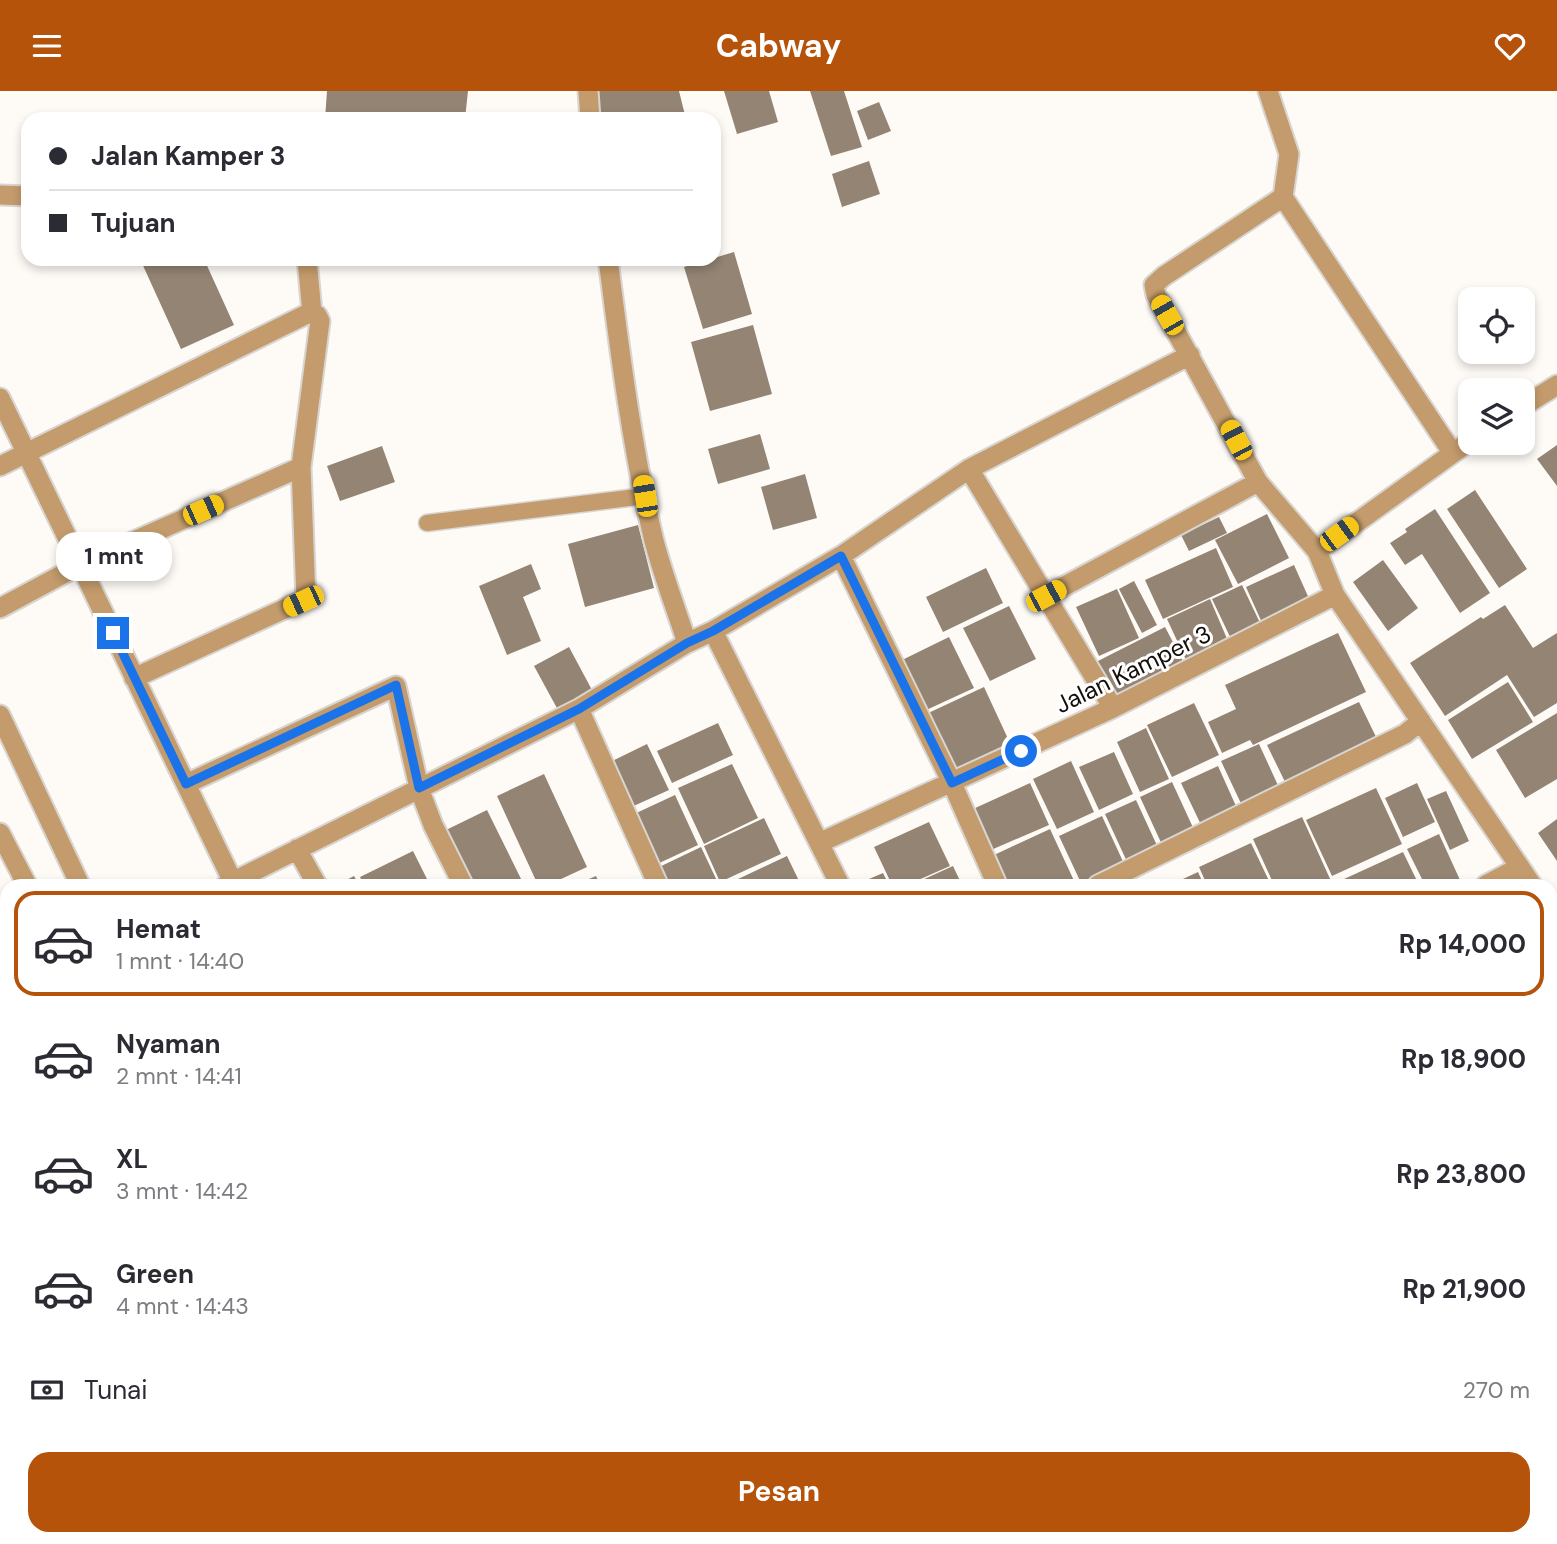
<!DOCTYPE html>
<html lang="id">
<meta charset="utf-8">
<style>
body{margin:0;font-family:"DM Sans",sans-serif;background:#f2f2f3;color:#2b2b33;height:100vh;display:flex;flex-direction:column;font-size:26px;white-space:nowrap}
*{box-sizing:border-box;margin:0}
p{font-size:23px;color:#7c7c81}
.icon{flex:none;width:38px;height:38px;fill:none;stroke:currentColor;stroke-width:2;stroke-linecap:round;stroke-linejoin:round}
.map{position:relative;flex:1;overflow:hidden}
.sheet{position:absolute;left:0px;top:788px;width:1558px;height:667px;display:flex;flex-direction:column;background:#fff;border-radius:21px 21px 0 0;box-shadow:0 4px 10px #0003}
.sheet>*{flex:none}
.guide{position:absolute;left:21px;top:21px;width:700px;height:154px;border-radius:21px;box-shadow:0 4px 10px #0003;display:grid;align-content:center;height:154px;padding:0 28px;background:#fff}
.buttons{position:absolute;left:1458px;top:196px;display:grid;gap:14px}
.buttons a{display:grid;place-items:center;width:77px;height:77px;border-radius:14px;background:#fff;box-shadow:0 4px 10px #0003;font-size:35px}
.end{position:absolute;width:32px;height:32px;margin:-16px;border:9px solid #1a73e8;background:#fff;box-shadow:0 0 0 4px #fff}
.from{border-radius:50%}
.bubble{position:absolute;height:49px;border-radius:21px;background:#fff;box-shadow:0 4px 10px #0003;font-size:23px;font-weight:700;line-height:49px;text-align:center}
.car{position:absolute;width:21px;height:42px;margin:-21px -10px;border-radius:9px;box-shadow:0 0 5px 2px #0007;background:linear-gradient(#f5c518 24%,#345 0 40%,#f5c518 0 76%,#345 0 86%,#f5c518 0)}
.guide b{display:flex;align-items:center;gap:24px;height:66px;font-size:26px}
.guide b+b{border-top:2px solid #e1e1e2}
.guide i{width:18px;height:18px;background:#2b2b33}
ul{padding:12px 0 0;list-style:none}
li{display:flex;align-items:center;gap:21px;height:105px;margin:0 14px 10px;padding:0 14px;border:4px solid transparent;border-radius:21px}
li div{flex:1}
li b{display:block;font-size:26px}
li em{font-style:normal;font-weight:700}
li.on{border-color:#b45309}
li>.icon{width:63px;height:63px;stroke-width:1.5}
.pay{display:flex;align-items:center;gap:18px;height:77px;padding:0 28px;font-size:26px}
.pay p{margin-inline-start:auto}
.cta{display:flex;gap:14px;margin-top:auto;padding:14px 28px}
.cta a{flex:1;height:80px;border-radius:21px;background:#b45309;color:#fff;font-size:28px;font-weight:700;line-height:80px;text-align:center}
header{display:flex;justify-content:space-between;align-items:center;height:91px;padding:0 28px;background:#b45309;color:#fff;font-size:32px;font-weight:700}
.map>svg:first-child{display:block}
</style>
<header><svg class="icon" aria-label="menu" viewBox="0 0 24 24"><path d="M4 6h16M4 12h16M4 18h16"/></svg>Cabway<svg class="icon" aria-label="heart" viewBox="0 0 24 24"><path d="M12 20l-8-8c-3-5 5-10 8-4 3-6 11-1 8 4z"/></svg></header>
<div class="map">
<svg width="1557" height="1453" viewBox="0 0 1557 1453">
<rect width="100%" height="100%" fill="#fefbf7"/>
<!-- building -->
<path fill="#938474" d="M327 0H468L465 28H325Z
M591 0H679L686 28H598Z
M724 0H769L778 31 737 43Z
M810 0H844L862 56 831 65Z
M879 11 891 40 868 49 857 20Z
M869 70 880 103 842 116 832 83Z
M734 161 752 223 703 238 684 176Z
M140 168H204L234 234 181 258Z
M753 234 772 303 710 320 691 251Z
M760 343 770 378 718 393 708 358Z
M1557 354V395L1537 368Z
M382 355 395 391 340 410 327 375Z
M805 383 817 427 773 439 761 396Z
M1475 399 1527 478 1499 497 1447 418Z
M1435 418 1490 502 1460 522 1422 463 1405 474 1390 452 1407 441 1405 438Z
M1267 423 1289 467 1238 493 1215 449Z
M1219 426 1227 442 1189 460 1181 444Z
M638 434 654 497 585 516 568 453Z
M1216 457 1233 496 1163 528 1145 489Z
M1383 469 1418 517 1388 540 1353 491Z
M531 473 541 498 523 506 541 550 507 564 479 495Z
M1294 474 1311 512 1263 534 1246 496Z
M986 477 1003 512 943 541 926 506Z
M1134 490 1157 534 1142 542 1119 498Z
M1242 494 1262 536 1232 550 1212 508Z
M1117 498 1139 547 1099 565 1076 516Z
M1210 508 1228 550 1186 569 1167 528Z
M1505 514 1533 557 1557 542V612L1534 626 1507 584 1445 625 1410 572 1481 526 1483 528Z
M1009 515 1036 568 990 590 963 537Z
M1165 536 1185 574 1114 611 1094 572Z
M1338 542 1366 601 1253 654 1250 649 1222 662 1208 631 1236 618 1225 594Z
M949 546 974 597 922 621 898 571Z
M569 556 592 599 558 619 534 575Z
M1508 591 1533 631 1472 668 1448 629Z
M984 596 1010 652 950 680 924 624Z
M1359 611 1380 654 1288 697 1267 654Z
M1194 612 1219 664 1172 686 1147 634Z
M1557 622V688L1525 707 1496 659Z
M718 632 733 664 672 692 657 660Z
M1146 637 1169 688 1140 701 1117 651Z
M647 653 669 699 627 718 606 673Z
M1259 653 1282 703 1245 721 1221 670Z
M1114 661 1133 703 1099 719 1079 676Z
M1071 670 1094 721 1057 738 1033 688Z
M732 673 758 727 704 753 678 697Z
M1218 675 1240 724 1204 740 1181 692Z
M544 683 587 776 548 794H538L497 705Z
M1172 691 1196 743 1164 758 1140 706Z
M1030 692 1049 734 991 759 973 718Z
M1417 692 1435 731 1403 746 1385 707Z
M1376 697 1402 753 1332 785 1306 729Z
M1446 700 1469 750 1450 759 1427 708Z
M675 704 698 754 655 774 632 724Z
M1136 709 1160 761 1129 775 1105 723Z
M487 719 524 794H473L446 739Z
M1102 725 1126 777 1088 794H1082L1059 745Z
M1302 726 1331 790 1322 794H1274L1253 748Z
M764 727 781 763 720 791 704 755Z
M1557 728V770L1538 742Z
M929 731 950 775 907 794H892L874 756Z
M1050 738 1076 794H1008L994 764Z
M1439 743 1460 789 1449 794H1425L1407 758Z
M1251 752 1271 794H1207L1199 776Z
M701 756 719 794H663L655 778Z
M413 760 430 794H364L360 786Z
M1403 761 1419 794H1331Z
M787 765 801 794H738L736 789Z
M953 775 962 794H911Z
M1198 781 1204 794H1170Z
M883 782 889 794H855Z
M354 785 359 794H337Z
M596 785 600 794H575Z
M1557 998V1041L1550 1044V1001Z
M1557 1056V1103L1550 1107V1059Z
M1557 1173V1249L1550 1253V1176Z
M1557 1268V1340L1550 1343V1271Z
M7 1283V1347L0 1351V1286Z
M7 1361V1383L0 1369V1365Z
M1557 1426V1453H1502L1514 1447H1550V1430Z
M33 1447H77L64 1453H36Z
M191 1447H241L244 1453H184L183 1451Z
M273 1447H308L311 1453H261Z
M359 1447H400L403 1453H346Z
M458 1447H512L515 1453H460Z
M525 1447H591L594 1453H528Z
M674 1447H753V1453H674Z
M788 1447H825L812 1453H790Z
M850 1447H884L871 1453H852Z
M1002 1447H1096L1098 1453H1004Z
M1134 1447H1189L1177 1453H1137Z
M1240 1447H1260L1263 1453H1229Z"/>
<g fill="none" stroke-linecap="round" stroke-linejoin="round">
<defs>
<path id="service" d="M427 432 645 405"/>
<path id="minor" d="M588 0 590 28
M1268 0 1289 63 1283 106
M0 104 28 105
M307 168 312 222
M608 168C620 262 632 358 654 450 663 484 676 518 687 552
M0 307 233 791
M1522 316 1557 294
M1452 361 1283 106 1164 185 1154 194 1156 204 1258 391 1317 460 1335 504 1532 794
M0 375 305 224 312 222 317 224 320 230 301 376 306 508 134 587
M969 378 1113 617
M1317 460 1470 350
M841 465 952 692 997 794
M1046 505 1258 391
M0 517 80 474 301 376
M713 540 840 794
M579 618 658 794
M0 624 80 794
M186 693 396 595 419 697 433 734 463 794
M0 742 27 794
M819 752 1113 617 1335 504
M297 758 317 794
M226 794 579 618 687 552 713 540 841 465 969 378 1190 264
M1098 794 1405 643 1421 630
M1486 794 1520 776
M1550 823 1557 833
M0 912 7 909
M1550 950 1557 947
M1550 1132 1557 1129
M0 1153 7 1149
M0 1208 7 1223
M1550 1365 1557 1362
M444 1447 447 1453
M632 1447 635 1453
M775 1447 777 1453
M1129 1447 1131 1453
M1304 1447 1306 1453
M112 1453 124 1447
M918 1453 930 1447
M1364 1453 1376 1447"/>
</defs>
<!-- service casing -->
<use href="#service" stroke="#d8d5d1" stroke-width="19"/>
<!-- minor casing -->
<use href="#minor" stroke="#d8d5d1" stroke-width="23"/>
<!-- service -->
<use href="#service" stroke="#c39b6c" stroke-width="16"/>
<!-- minor -->
<use href="#minor" stroke="#c39b6c" stroke-width="19"/>
</g>
<g fill="none" stroke-linecap="round" stroke-linejoin="round">
<!-- route -->
<path stroke="#1a73e8" stroke-width="9" d="M113 542 186 693 396 594 419 697 579 618 687 552 713 540 841 465 952 692 1021 660"/>
</g>
<g text-anchor="middle" dominant-baseline="central" stroke-width="6" stroke-linejoin="round" paint-order="stroke">
<!-- street labels -->
<g font-size="24" fill="#130e08" stroke="#fff">
<text transform="translate(1133 578) rotate(-26)">Jalan Kamper 3</text>
</g>
</g>
</svg>
<div class="buttons">
<a><svg class="icon" aria-label="locate" viewBox="0 0 24 24"><circle cx="12" cy="12" r="6"/><path d="M12 2v4M12 18v4M2 12h4M18 12h4"/></svg></a>
<a><svg class="icon" aria-label="layers" viewBox="0 0 24 24"><path d="M12 4l9 5-9 5-9-5zM3 14l9 5 9-5"/></svg></a>
</div>
<i class="end from" style="left:1021px;top:660px"></i>
<i class="end" style="left:113px;top:542px"></i>
<div class="bubble" style="left:56px;top:441px;width:116px">1 mnt</div>
<i class="car" style="left:1167px;top:224px;rotate:330deg"></i>
<i class="car" style="left:1236px;top:349px;rotate:332deg"></i>
<i class="car" style="left:645px;top:405px;rotate:351deg"></i>
<i class="car" style="left:203px;top:419px;rotate:66deg"></i>
<i class="car" style="left:1339px;top:443px;rotate:54deg"></i>
<i class="car" style="left:1046px;top:505px;rotate:62deg"></i>
<i class="car" style="left:303px;top:510px;rotate:245deg"></i>
<div class="guide">
<b><i class="from"></i>Jalan Kamper 3</b>
<b><i></i>Tujuan</b>
</div>
<section class="sheet">
<ul>
<li class="on"><svg class="icon" aria-label="car" viewBox="0 0 24 24"><path d="M5 17H2v-5l4-1 3-4h7l3 4 3 1v5h-3M9 17h6M6 11h13"/><circle cx="7" cy="17" r="2"/><circle cx="17" cy="17" r="2"/></svg><div><b>Hemat</b><p>1 mnt · 14:40</p></div><em>Rp 14,000</em></li>
<li><svg class="icon" aria-label="car" viewBox="0 0 24 24"><path d="M5 17H2v-5l4-1 3-4h7l3 4 3 1v5h-3M9 17h6M6 11h13"/><circle cx="7" cy="17" r="2"/><circle cx="17" cy="17" r="2"/></svg><div><b>Nyaman</b><p>2 mnt · 14:41</p></div><em>Rp 18,900</em></li>
<li><svg class="icon" aria-label="car" viewBox="0 0 24 24"><path d="M5 17H2v-5l4-1 3-4h7l3 4 3 1v5h-3M9 17h6M6 11h13"/><circle cx="7" cy="17" r="2"/><circle cx="17" cy="17" r="2"/></svg><div><b>XL</b><p>3 mnt · 14:42</p></div><em>Rp 23,800</em></li>
<li><svg class="icon" aria-label="car" viewBox="0 0 24 24"><path d="M5 17H2v-5l4-1 3-4h7l3 4 3 1v5h-3M9 17h6M6 11h13"/><circle cx="7" cy="17" r="2"/><circle cx="17" cy="17" r="2"/></svg><div><b>Green</b><p>4 mnt · 14:43</p></div><em>Rp 21,900</em></li>
</ul>
<div class="pay"><svg class="icon" aria-label="cash" viewBox="0 0 24 24"><path d="M3 7h18v10H3z"/><circle cx="12" cy="12" r="2"/></svg>Tunai<p>270 m</p></div>
<div class="cta"><a>Pesan</a></div>
</section>
</div>
